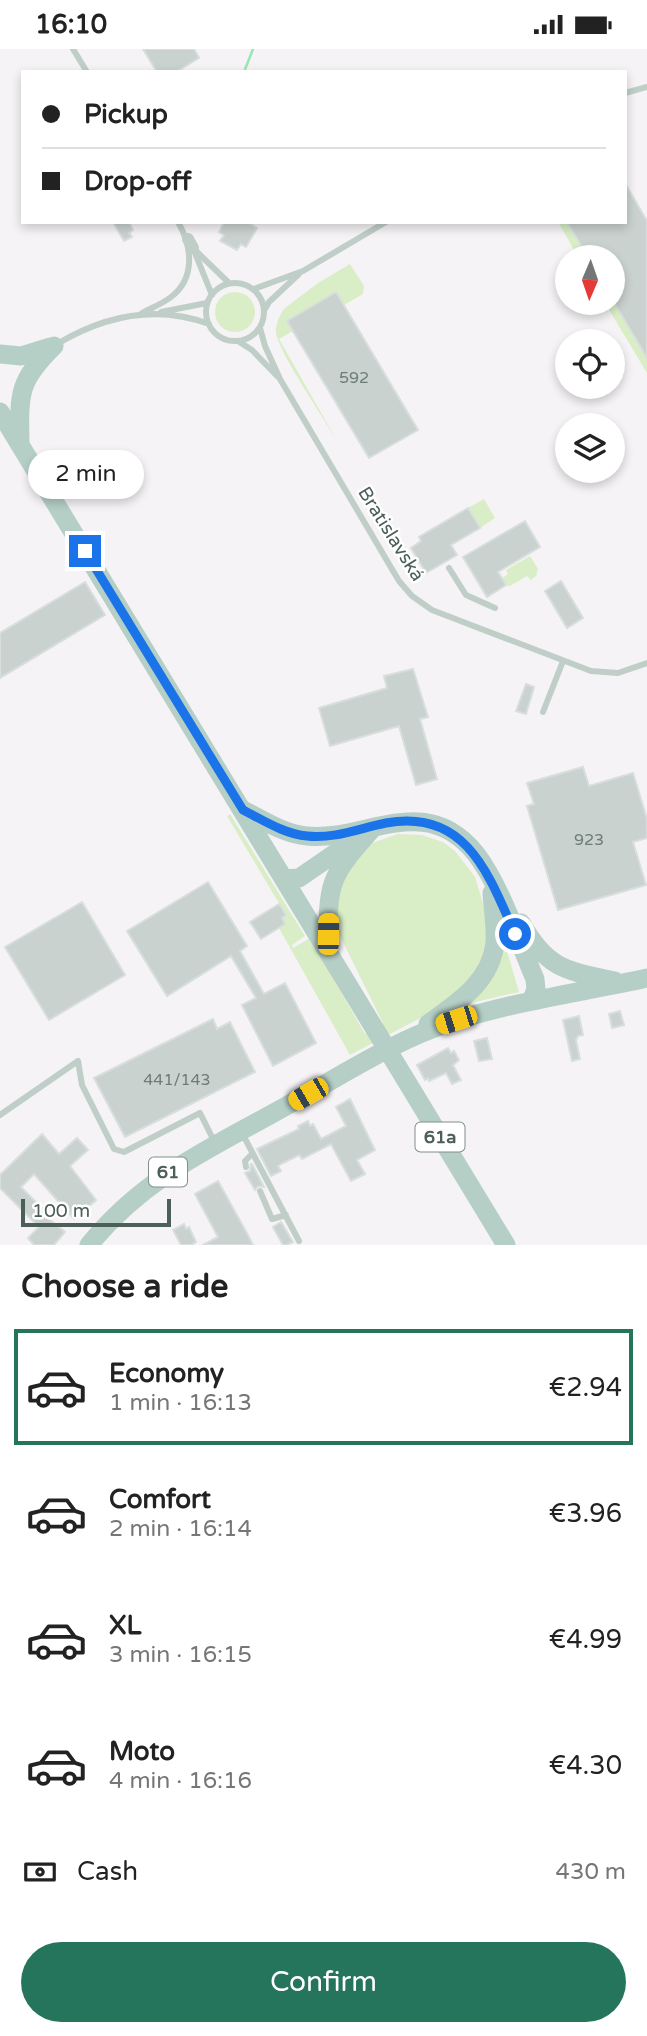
<!DOCTYPE html>
<meta charset="utf-8">
<style>
body{margin:0;font-family:"Varela Round",sans-serif;background:#f2f2f2;color:#222;height:100vh;display:flex;flex-direction:column;font-size:26px;white-space:nowrap}
*{box-sizing:border-box;margin:0}
p{font-size:23px;color:#767676}
.icon{flex:none;width:38px;height:38px;fill:none;stroke:currentColor;stroke-width:2;stroke-linecap:round;stroke-linejoin:round}
.map{position:relative;height:1196px;overflow:hidden}
.side{display:flex;flex-direction:column;background:#fff;flex:1}
.side>*{flex:none}
.banner{position:absolute;left:21px;top:21px;width:606px;height:154px;border-radius:0px;box-shadow:0 4px 10px #0003;display:grid;align-content:center;height:154px;padding:0 21px;background:#fff}
.needle{width:46px;rotate:182deg}
.tools{position:absolute;left:555px;top:196px;display:grid;gap:14px}
.tools a{display:grid;place-items:center;width:70px;height:70px;border-radius:50%;background:#fff;box-shadow:0 4px 10px #0003;font-size:35px}
.scale{position:absolute;left:21px;bottom:18px;width:150px;box-sizing:border-box;padding-left:7px;border:4px solid #4c5f58;border-top:0;font-size:19px;line-height:24px;white-space:nowrap;color:#4c5f58;-webkit-text-stroke:5px #fff;paint-order:stroke}
.end{position:absolute;width:32px;height:32px;margin:-16px;border:9px solid #1a73e8;background:#fff;box-shadow:0 0 0 4px #fff}
.from{border-radius:50%}
.bubble{position:absolute;height:49px;border-radius:24px;background:#fff;box-shadow:0 4px 10px #0003;font-size:23px;font-weight:600;line-height:49px;text-align:center}
.car{position:absolute;width:21px;height:42px;margin:-21px -10px;border-radius:9px;box-shadow:0 0 5px 2px #0007;background:linear-gradient(#f5c518 24%,#345 0 40%,#f5c518 0 76%,#345 0 86%,#f5c518 0)}
.banner b{display:flex;align-items:center;gap:24px;height:66px;font-size:26px}
.banner b+b{border-top:2px solid #e0e0e0}
.banner i{width:18px;height:18px;background:#222}
ul{padding:0;list-style:none}
li{display:flex;align-items:center;gap:21px;height:116px;margin:0 14px 10px;padding:0 7px;border:4px solid transparent;border-radius:0px}
li div{flex:1}
li b{display:block;font-size:26px}
li em{font-style:normal;font-weight:600}
li.current{border-color:#25755d}
li>.icon{width:63px;height:63px;stroke-width:1.5}
h2{padding:0 21px;font-size:32px;line-height:84px}
.pay{display:flex;align-items:center;gap:18px;height:77px;padding:0 21px;font-size:26px}
.pay p{margin-inline-start:auto}
.button{display:flex;gap:14px;margin-top:auto;padding:14px 21px}
.button a{flex:1;height:80px;border-radius:42px;background:#25755d;color:#fff;font-size:28px;font-weight:600;line-height:80px;text-align:center}
.status{display:flex;justify-content:space-between;align-items:center;height:49px;padding:0 35px;background:#fff;direction:ltr}
.status svg{height:19px;fill:currentColor}
.map>svg:first-child{display:block}
</style>
<div class="status"><b>16:10</b><svg viewBox="0 0 49 12"><path d="M0 12V9h3v3zM5 12V6h3v6zM10 12V3h3v9zM15 12V0h3v12zM26 1h20v11H26zM47 4h2v5h-2z"/></svg></div>
<div class="map">
<svg width="647" height="1196" viewBox="0 0 647 1196">
<rect width="100%" height="100%" fill="#f5f3f5"/>
<!-- green -->
<path fill="#d9eec6" d="M558 173H567L588 208H578Z
M350 215 364 237 363 245 344 256 336 244 293 282 279 290 336 390C325 371 278 302 276 284 275 277 280 264 285 259L318 234Z
M215 263a20 20 0 1 1 40 0a20 20 0 1 1-40 0Z
M613 250 647 309V324L605 254H612Z
M484 450 495 469 480 479 468 459Z
M530 507 538 520 536 527 531 531 527 527 510 537 506 536 502 529 508 525 506 521Z
M230 765 305 887 292 896 293 899 310 889 365 985 383 974 341 889 336 873 341 829 367 797 375 793 398 785 422 786 443 793 455 802 475 828 489 874 484 913 449 954 350 1006 279 879 285 875 282 869 286 866 227 767Z
M504 892 519 943 471 954Z"/>
<g fill="none" stroke-linecap="round" stroke-linejoin="round">
<!-- stream -->
<path stroke="#96e8b3" stroke-width="2.5" d="M244 23 253 0"/>
</g>
<!-- building -->
<path fill="#cad2d0" stroke="#d7dedd" stroke-width="2" d="M143 0H194L199 9 176 23H157Z
M625 134 647 172V309L612 250V208H588L567 173H625Z
M113 173H129L133 181 129 184 132 188 124 192Z
M224 173H247L257 179 246 198 241 195 237 201 220 192 224 186 219 183Z
M336 243 418 381 369 409 287 272Z
M468 459 480 479 451 496 457 506 426 524 411 499 421 492 419 488Z
M525 472 540 498 498 523 506 536 487 548 463 508Z
M561 532 583 569 567 579 545 542Z
M85 533 105 566 0 629V584Z
M413 620 428 668 420 670 437 730 416 736 399 677 330 697 319 659 387 639 384 627Z
M526 635 534 638 526 665 516 662Z
M583 718 589 737 633 724 647 770V789L633 793 646 836 558 861 527 757 534 755 527 734Z
M208 833 247 897 240 902 264 945 285 934 316 994 273 1017 242 956 256 949 231 907 167 947 127 882Z
M82 853 125 926 49 971 5 898Z
M279 855 286 866 282 869 285 875 261 890 250 873Z
M620 962 624 976 612 979 609 965Z
M579 967 583 986 578 987 576 991 580 1010 572 1012 563 971Z
M213 970 217 980 230 973 255 1023 125 1088 94 1029Z
M487 989 492 1010 479 1012 474 992Z
M448 999 451 1004 454 1002 459 1011 453 1016 461 1031 452 1035 446 1024 429 1032 428 1029 425 1031 417 1016Z
M350 1050 375 1101 357 1111 365 1125 351 1132 331 1095 302 1110 299 1106 283 1114 278 1117 281 1122 271 1127 257 1100 299 1080 298 1077 308 1072 310 1077 313 1075 321 1090 346 1077 336 1058Z
M42 1085 59 1105 77 1089 88 1101 70 1117 96 1151 74 1170 34 1125 21 1138 51 1168 49 1170 65 1183 54 1196H34L28 1189 39 1178 0 1139V1126Z
M251 1115H252L264 1138 258 1137 255 1141 245 1124 250 1122Z
M218 1132 249 1188 253 1196H203L218 1188 195 1145Z
M281 1173 293 1193 287 1196H283L273 1178Z
M184 1175 186 1180 189 1178 196 1193 191 1196H181L173 1181Z"/>
<g fill="none" stroke-linecap="round" stroke-linejoin="round">
<!-- service -->
<path stroke="#c0cec8" stroke-width="6" d="M73 0 87 23
M625 44 647 38
M193 199 212 246
M197 203 229 234
M206 263a29 29 0 1 1 58 0a29 29 0 1 1-58 0Z
M254 240 303 222 386 173
M265 260 269 253 299 225
M161 263 207 254
M142 264C151 259 162 255 171 248 196 229 192 197 178 173
M260 279 265 297 280 330 399 532 412 547 432 561 591 622 618 624 647 614
M238 292 252 301 278 328
M57 295C104 267 155 255 209 275
M449 519 466 546 495 559
M543 663 563 612
M0 1066 78 1012 82 1036 114 1100 124 1103 200 1064 215 1094
M242 1084 299 1192
M246 1118 245 1112 252 1105
M260 1142 272 1170 286 1166"/>
<!-- minor -->
<path stroke="#c0cec8" stroke-width="12" d="M188 190 193 199"/>
<!-- primary -->
<path stroke="#b5cfc6" stroke-width="19" d="M0 305 21 307 50 298
M0 363 506 1196
M20 394C19 345 18 332 54 297
M243 761C263 771 284 785 307 787 366 793 425 741 476 805 500 836 519 893 535 930L536 941 531 952
M284 830 299 829 350 794
M521 874C547 920 566 922 615 932
M328 900C328 832 328 829 374 778
M428 975C457 954 491 933 495 894 496 878 493 860 492 844
M89 1196C146 1126 212 1099 288 1056 342 1026 395 991 454 972 517 952 583 943 647 929"/>
</g>
<g fill="none" stroke-linecap="round" stroke-linejoin="round">
<!-- route -->
<path stroke="#1a73e8" stroke-width="9" d="M85 502 243 761C263 771 284 785 307 787 335 790 360 779 386 774 466 759 489 826 515 885"/>
</g>
<g text-anchor="middle" dominant-baseline="central" stroke-width="5" stroke-linejoin="round" paint-order="stroke">
<!-- number labels -->
<g font-size="16" fill="#6c7c76">
<text x="354" y="329">592</text>
<text x="589" y="791">923</text>
<text x="177" y="1031">441/143</text>
</g>
<!-- shield labels -->
<g fill="#fff" stroke="#828f8a" stroke-width="2">
<rect x="415.5" y="1073.5" width="49" height="29" rx="5"/>
<rect x="149" y="1108.5" width="38" height="29" rx="5"/>
</g>
<g font-size="18" font-weight="bold" fill="#4c5f58">
<text x="440" y="1088">61a</text>
<text x="168" y="1123">61</text>
</g>
<!-- street labels -->
<g font-size="19" fill="#4c5f58" stroke="#fff">
<text transform="translate(391 485) rotate(58)">Bratislavská</text>
</g>
</g>
</svg>
<div class="tools">
<a><svg class="needle" viewBox="-14 -14 28 28"><path d="M0-13l5 13h-10z" fill="#e53935"/><path d="M0 13l5-13h-10z" fill="#767676"/></svg></a>
<a><svg class="icon" aria-label="locate" viewBox="0 0 24 24"><circle cx="12" cy="12" r="6"/><path d="M12 2v4M12 18v4M2 12h4M18 12h4"/></svg></a>
<a><svg class="icon" aria-label="layers" viewBox="0 0 24 24"><path d="M12 4l9 5-9 5-9-5zM3 14l9 5 9-5"/></svg></a>
</div>
<div class="scale">100 m</div>
<i class="end from" style="left:515px;top:885px"></i>
<i class="end" style="left:85px;top:502px"></i>
<div class="bubble" style="left:28px;top:401px;width:116px">2 min</div>
<i class="car" style="left:328px;top:885px;rotate:1deg"></i>
<i class="car" style="left:456px;top:971px;rotate:252deg"></i>
<i class="car" style="left:308px;top:1045px;rotate:240deg"></i>
<div class="banner">
<b><i class="from"></i>Pickup</b>
<b><i></i>Drop-off</b>
</div>
</div>
<section class="side">
<h2>Choose a ride</h2>
<ul>
<li class="current"><svg class="icon" aria-label="car" viewBox="0 0 24 24"><path d="M5 17H2v-5l4-1 3-4h7l3 4 3 1v5h-3M9 17h6M6 11h13"/><circle cx="7" cy="17" r="2"/><circle cx="17" cy="17" r="2"/></svg><div><b>Economy</b><p>1 min · 16:13</p></div><em>€2.94</em></li>
<li><svg class="icon" aria-label="car" viewBox="0 0 24 24"><path d="M5 17H2v-5l4-1 3-4h7l3 4 3 1v5h-3M9 17h6M6 11h13"/><circle cx="7" cy="17" r="2"/><circle cx="17" cy="17" r="2"/></svg><div><b>Comfort</b><p>2 min · 16:14</p></div><em>€3.96</em></li>
<li><svg class="icon" aria-label="car" viewBox="0 0 24 24"><path d="M5 17H2v-5l4-1 3-4h7l3 4 3 1v5h-3M9 17h6M6 11h13"/><circle cx="7" cy="17" r="2"/><circle cx="17" cy="17" r="2"/></svg><div><b>XL</b><p>3 min · 16:15</p></div><em>€4.99</em></li>
<li><svg class="icon" aria-label="car" viewBox="0 0 24 24"><path d="M5 17H2v-5l4-1 3-4h7l3 4 3 1v5h-3M9 17h6M6 11h13"/><circle cx="7" cy="17" r="2"/><circle cx="17" cy="17" r="2"/></svg><div><b>Moto</b><p>4 min · 16:16</p></div><em>€4.30</em></li>
</ul>
<div class="pay"><svg class="icon" aria-label="cash" viewBox="0 0 24 24"><path d="M3 7h18v10H3z"/><circle cx="12" cy="12" r="2"/></svg>Cash<p>430 m</p></div>
<div class="button"><a>Confirm</a></div>
</section>
